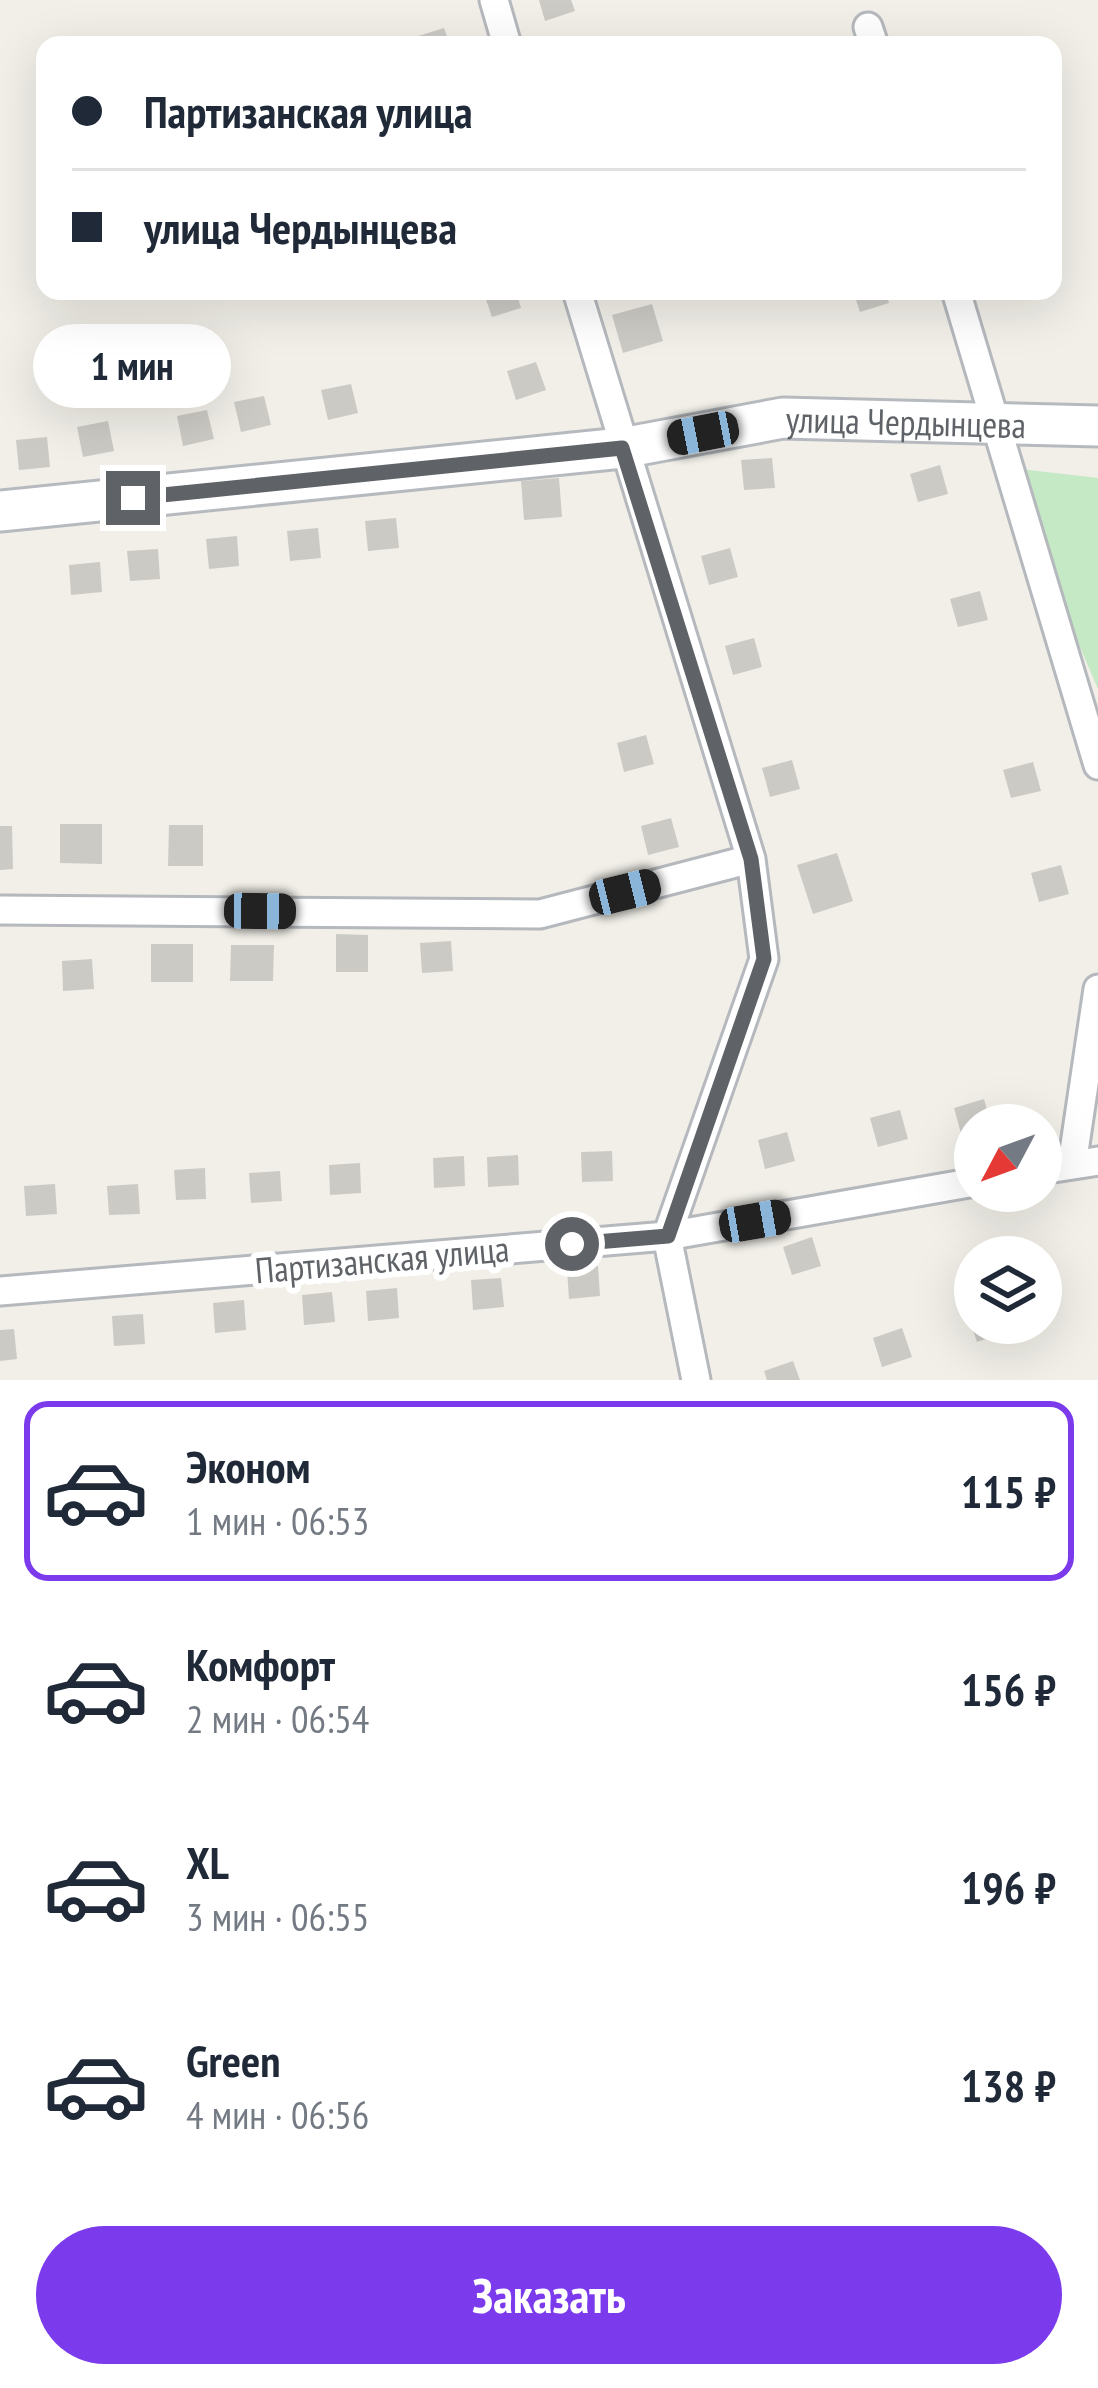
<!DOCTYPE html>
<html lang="ru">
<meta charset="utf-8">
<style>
body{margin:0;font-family:"PT Sans Narrow",sans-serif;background:#f6f6f7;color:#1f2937;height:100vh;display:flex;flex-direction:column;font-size:45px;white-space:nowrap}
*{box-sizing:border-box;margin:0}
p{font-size:39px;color:#747a83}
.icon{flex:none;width:66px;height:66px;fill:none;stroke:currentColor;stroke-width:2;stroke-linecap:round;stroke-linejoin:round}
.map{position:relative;height:1380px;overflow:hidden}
.sheet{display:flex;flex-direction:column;background:#fff;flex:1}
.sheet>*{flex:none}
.guide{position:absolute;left:36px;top:36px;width:1026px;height:264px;border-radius:24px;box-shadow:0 12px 48px #0002;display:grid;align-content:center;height:264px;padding:0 36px;background:#fff}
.needle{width:78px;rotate:229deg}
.controls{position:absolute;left:954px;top:1104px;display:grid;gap:24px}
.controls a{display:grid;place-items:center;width:108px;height:108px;border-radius:50%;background:#fff;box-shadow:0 12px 48px #0002;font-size:60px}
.end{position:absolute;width:54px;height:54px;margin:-27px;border:15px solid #5f6368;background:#fff;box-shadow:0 0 0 6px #fff}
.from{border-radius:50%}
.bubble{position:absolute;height:84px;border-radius:42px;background:#fff;box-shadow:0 12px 48px #0002;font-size:39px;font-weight:600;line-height:84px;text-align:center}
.car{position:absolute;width:36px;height:72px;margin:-36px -18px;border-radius:15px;box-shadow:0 0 9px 3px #0007;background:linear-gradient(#222 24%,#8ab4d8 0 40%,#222 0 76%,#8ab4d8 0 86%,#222 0)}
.guide b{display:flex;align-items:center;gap:42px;height:114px;font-size:45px}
.guide b+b{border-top:3px solid #e0e1e3}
.guide i{width:30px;height:30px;background:#1f2937}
ul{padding:21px 0 0;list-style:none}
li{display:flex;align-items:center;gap:36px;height:180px;margin:0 24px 18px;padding:0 12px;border:6px solid transparent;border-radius:24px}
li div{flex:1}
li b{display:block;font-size:45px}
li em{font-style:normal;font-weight:600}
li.on{border-color:#7c3aed}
li>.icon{width:108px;height:108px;stroke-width:1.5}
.cta{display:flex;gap:24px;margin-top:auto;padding:24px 36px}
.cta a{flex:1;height:138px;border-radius:72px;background:#7c3aed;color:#fff;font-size:48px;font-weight:600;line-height:138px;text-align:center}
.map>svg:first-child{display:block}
</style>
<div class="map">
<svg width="1098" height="1380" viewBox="0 0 1098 1380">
<rect width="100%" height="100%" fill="#f1efe8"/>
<!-- green -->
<path fill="#c5e8c5" d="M1003 467 1098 478V689Z"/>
<!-- building -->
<path fill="#cccac5" d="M539 0H571L575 11 545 21Z
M444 28 450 45H417L415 37Z
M483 291H516L521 308 492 317Z
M853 291H886L889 303 860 312Z
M652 304 663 341 623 353 612 315Z
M536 362 546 390 516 400 507 371Z
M351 384 358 413 328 420 321 390Z
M264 396 271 425 241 432 234 402Z
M207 410 214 439 183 446 177 416Z
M108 421 114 451 83 457 77 427Z
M47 437 50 467 19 470 16 440Z
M772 458 775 488 744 490 741 460Z
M940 465 948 494 918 502 910 474Z
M559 478 562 517 524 520 521 481Z
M396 518 399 548 368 551 365 521Z
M318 528 321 558 290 561 287 531Z
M237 536 239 566 209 569 206 539Z
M730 548 738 577 709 585 701 556Z
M158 549 160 579 130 581 127 551Z
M100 562 102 592 71 595 69 565Z
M980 591 988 620 958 627 950 599Z
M754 638 762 667 733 675 725 646Z
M646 735 654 764 624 772 617 743Z
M792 760 800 789 770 797 762 768Z
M1033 762 1041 791 1011 798 1003 770Z
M671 818 679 847 648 855 641 826Z
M60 824H102V864L60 863Z
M169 825H203V866H168Z
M0 826H12L13 869 0 870Z
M837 853 853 901 813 914 797 865Z
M1061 865 1069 894 1039 902 1031 873Z
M336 934 368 935V972H336Z
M451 941 453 971 422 973 420 943Z
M151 944H193V982H151Z
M231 945H274L273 981H230Z
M92 959 94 989 63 991 62 961Z
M984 1099 991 1125H975V1133L962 1137 954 1108Z
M900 1110 908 1139 878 1147 870 1118Z
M787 1132 795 1161 765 1169 758 1140Z
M612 1151 613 1181 582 1182 581 1152Z
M518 1155 519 1185 488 1187 487 1157Z
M464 1156 465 1186 434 1188 433 1158Z
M360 1163 361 1193 330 1195 329 1165Z
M205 1168 206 1199 176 1200 174 1170Z
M280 1171 282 1201 251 1203 249 1173Z
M55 1184 57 1214 26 1216 24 1186Z
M138 1184 140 1214 109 1215 107 1186Z
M812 1237 821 1266 792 1275 783 1247Z
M598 1266 600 1296 569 1299 567 1269Z
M501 1278 504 1307 473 1310 471 1280Z
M397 1288 399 1318 368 1321 366 1291Z
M332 1292 335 1322 304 1325 302 1295Z
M244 1300 246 1330 215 1333 213 1303Z
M975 1310V1323H1003L1006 1332 977 1342 967 1313Z
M143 1314 145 1344 114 1346 112 1316Z
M902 1328 912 1357 882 1367 873 1338Z
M14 1329 17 1359 0 1361V1330Z
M793 1361 800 1380H767L764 1371Z"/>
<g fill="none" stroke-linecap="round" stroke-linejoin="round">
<defs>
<path id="street" d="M494 0 507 45
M868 27 874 45
M577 291 751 859 764 959 667 1236 696 1380
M956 291 1098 765
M0 910 540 914 751 859
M1072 1165 1098 989
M1041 1170 1098 1161
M0 1291 667 1236 975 1182"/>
<g id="secondary">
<path id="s1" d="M0 511 622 448 783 418 1098 426"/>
</g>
</defs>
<!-- street casing -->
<use href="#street" stroke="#b5b8bc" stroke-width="33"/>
<!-- secondary casing -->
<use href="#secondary" stroke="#b6babf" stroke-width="45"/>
<!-- street -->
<use href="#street" stroke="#fff" stroke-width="27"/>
<!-- secondary -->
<use href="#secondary" stroke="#fff" stroke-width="39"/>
</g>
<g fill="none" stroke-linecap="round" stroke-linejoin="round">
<!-- route -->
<path stroke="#5f6368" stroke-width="15" d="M133 498 622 448 751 859 764 959 668 1236 572 1244"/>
</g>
<g text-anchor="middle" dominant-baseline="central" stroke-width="12" stroke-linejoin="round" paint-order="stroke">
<!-- street labels -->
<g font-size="36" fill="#5f6368" stroke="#fff">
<text stroke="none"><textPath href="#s1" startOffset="912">улица Чердынцева</textPath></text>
<text transform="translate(382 1259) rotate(-5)">Партизанская улица</text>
</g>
</g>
</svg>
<div class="controls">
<a><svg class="needle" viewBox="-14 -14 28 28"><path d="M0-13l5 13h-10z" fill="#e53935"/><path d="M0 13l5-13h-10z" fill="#747a83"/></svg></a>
<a><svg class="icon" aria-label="layers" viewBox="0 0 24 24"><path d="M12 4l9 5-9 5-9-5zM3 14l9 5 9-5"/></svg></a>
</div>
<i class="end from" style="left:572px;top:1244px"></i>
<i class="end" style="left:133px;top:498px"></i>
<div class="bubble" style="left:33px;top:324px;width:198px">1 мин</div>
<i class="car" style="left:703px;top:433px;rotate:259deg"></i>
<i class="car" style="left:625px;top:892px;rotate:76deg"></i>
<i class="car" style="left:260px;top:911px;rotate:91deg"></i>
<i class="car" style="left:755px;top:1221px;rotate:80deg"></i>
<div class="guide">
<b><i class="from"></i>Партизанская улица</b>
<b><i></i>улица Чердынцева</b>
</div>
</div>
<section class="sheet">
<ul>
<li class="on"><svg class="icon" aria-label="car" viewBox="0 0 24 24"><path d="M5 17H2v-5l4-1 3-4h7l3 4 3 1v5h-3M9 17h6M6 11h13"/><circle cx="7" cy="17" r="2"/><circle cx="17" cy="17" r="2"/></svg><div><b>Эконом</b><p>1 мин · 06:53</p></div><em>115 ₽</em></li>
<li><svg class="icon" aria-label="car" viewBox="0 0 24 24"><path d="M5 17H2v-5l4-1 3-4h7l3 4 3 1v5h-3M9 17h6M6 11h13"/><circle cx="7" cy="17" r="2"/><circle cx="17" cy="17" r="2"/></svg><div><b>Комфорт</b><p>2 мин · 06:54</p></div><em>156 ₽</em></li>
<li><svg class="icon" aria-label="car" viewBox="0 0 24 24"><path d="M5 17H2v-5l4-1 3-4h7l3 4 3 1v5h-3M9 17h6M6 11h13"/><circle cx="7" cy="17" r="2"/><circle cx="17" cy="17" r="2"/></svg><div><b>XL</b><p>3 мин · 06:55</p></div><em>196 ₽</em></li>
<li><svg class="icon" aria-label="car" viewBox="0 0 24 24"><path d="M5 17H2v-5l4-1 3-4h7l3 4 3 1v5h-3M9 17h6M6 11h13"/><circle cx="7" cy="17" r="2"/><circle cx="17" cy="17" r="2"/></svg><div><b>Green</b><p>4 мин · 06:56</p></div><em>138 ₽</em></li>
</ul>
<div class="cta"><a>Заказать</a></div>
</section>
